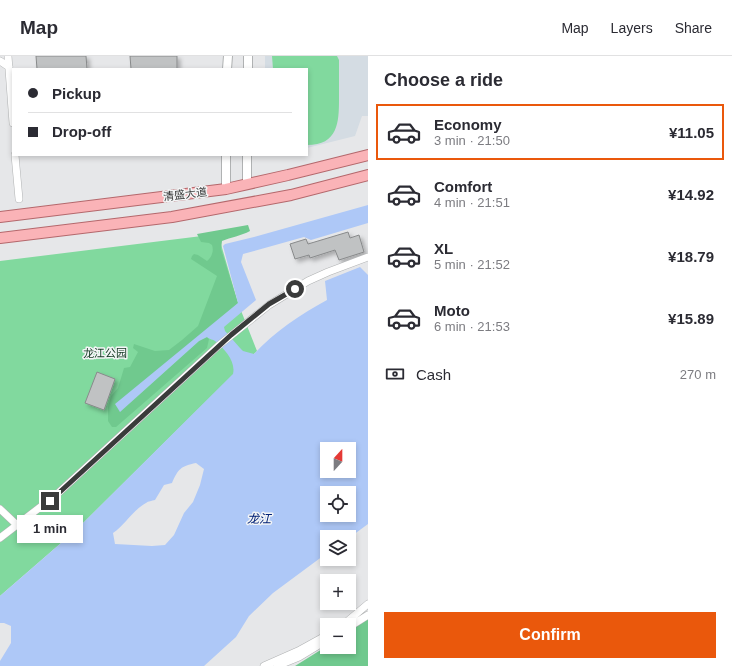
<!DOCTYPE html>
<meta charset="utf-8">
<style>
body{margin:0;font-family:Arial,"Noto Sans SC",sans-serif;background:#f2f2f3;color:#2b2b33;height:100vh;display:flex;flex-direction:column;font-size:15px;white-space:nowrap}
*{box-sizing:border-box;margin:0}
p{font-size:13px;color:#7c7c81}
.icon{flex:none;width:22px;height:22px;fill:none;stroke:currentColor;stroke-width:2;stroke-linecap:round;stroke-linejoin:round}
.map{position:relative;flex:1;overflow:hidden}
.panel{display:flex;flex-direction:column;background:#fff;width:364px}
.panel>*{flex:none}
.banner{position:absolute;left:12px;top:12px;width:296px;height:88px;border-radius:0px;box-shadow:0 2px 6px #0003;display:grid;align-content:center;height:88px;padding:0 16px;background:#fff}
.needle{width:26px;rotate:21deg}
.controls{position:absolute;left:320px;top:386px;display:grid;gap:8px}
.controls a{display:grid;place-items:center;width:36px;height:36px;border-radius:0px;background:#fff;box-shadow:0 2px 6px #0003;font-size:20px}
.end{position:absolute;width:18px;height:18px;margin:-9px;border:5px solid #3a3b3b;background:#fff;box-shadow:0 0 0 2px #fff}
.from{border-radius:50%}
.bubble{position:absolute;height:28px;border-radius:0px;background:#fff;box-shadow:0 2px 6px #0003;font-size:13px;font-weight:700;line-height:28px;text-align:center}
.banner b{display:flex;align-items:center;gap:14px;height:38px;font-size:15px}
.banner b+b{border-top:1px solid #e1e1e2}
.banner i{width:10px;height:10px;background:#2b2b33}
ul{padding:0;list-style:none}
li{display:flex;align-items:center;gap:12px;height:56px;margin:0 8px 6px;padding:0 8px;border:2px solid transparent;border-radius:0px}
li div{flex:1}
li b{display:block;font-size:15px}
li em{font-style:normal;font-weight:700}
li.current{border-color:#ea580c}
li>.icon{width:36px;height:36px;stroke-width:1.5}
h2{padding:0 16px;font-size:18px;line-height:48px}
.pay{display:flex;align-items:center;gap:10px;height:44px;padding:0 16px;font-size:15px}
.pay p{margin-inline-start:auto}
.cta{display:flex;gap:8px;margin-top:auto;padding:8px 16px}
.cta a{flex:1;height:46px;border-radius:0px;background:#ea580c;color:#fff;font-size:16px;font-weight:700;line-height:46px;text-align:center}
header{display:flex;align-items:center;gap:24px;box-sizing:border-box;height:56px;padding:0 20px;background:#fff;border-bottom:1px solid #e1e1e2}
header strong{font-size:19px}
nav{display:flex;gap:22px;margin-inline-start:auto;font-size:14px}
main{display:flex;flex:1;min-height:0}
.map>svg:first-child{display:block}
</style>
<header>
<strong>Map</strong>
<nav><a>Map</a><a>Layers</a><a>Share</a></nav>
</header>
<main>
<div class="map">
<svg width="368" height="610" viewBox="0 0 368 610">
<defs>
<filter id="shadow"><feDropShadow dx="3" dy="3" stdDeviation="2" flood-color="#0004"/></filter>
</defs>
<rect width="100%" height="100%" fill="#e6e7e9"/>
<!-- built -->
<path fill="#d4dce3" d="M265 0H368V60H362L355 80 307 92V13H265Z"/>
<!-- green -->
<path fill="#81d99e" d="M272 0H337L339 4C339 16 339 27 339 39 339 63 340 89 307 89V13H273Z
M218 178 238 247 257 295 76 474 0 540V205Z"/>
<!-- forest -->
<path fill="#70c98e" d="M248 169 250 175C241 180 231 181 222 185L221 193 238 247 120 356 199 285 207 281 209 283 207 292 116 371H112L108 365V351L111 340 118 332 124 312 130 311 138 296 133 292 134 288 155 295 169 294 182 284 198 270 217 220 191 203 192 200 194 198 198 199 207 205C212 201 214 195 212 189L209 187 201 186 197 178Z
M368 563V610H295L327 590 349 591V575Z"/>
<!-- water -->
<path fill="#aec8f7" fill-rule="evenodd" d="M368 149V167L311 184 304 181 243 198 241 206 256 244 224 271 225 275 240 292 243 295 254 298C274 276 301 258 327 244L325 225 360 211 368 219V468L349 482 327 481V497L273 537 249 560 236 581 204 610H0V605L11 587V570L4 567H0V540L76 474 233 318C236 306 225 293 215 285 213 283 210 284 207 281L199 285 120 356 115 348 238 247 223 190 225 188 254 181ZM327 393H349V415H327ZM196 407 204 413 200 429 193 446 184 457 174 479 165 489 152 490 115 488 113 477C125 469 133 454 146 447 148 445 152 445 155 444L164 429 172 427C178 413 181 410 196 407ZM327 437H349V459H327Z"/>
<!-- building -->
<path fill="#c0c2c3" stroke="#888a8b" filter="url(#shadow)" d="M36 0H86L87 13H37Z
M130 0H177V13H131Z
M348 176 350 182 359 179 364 196 339 204 335 194 310 202 309 199 295 203 290 188 306 183 308 188Z
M97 316 115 323 104 354 85 347Z"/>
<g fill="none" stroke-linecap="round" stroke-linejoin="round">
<defs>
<path id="minor" d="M8 0 13 67
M0 5 9 11
M15 99 19 143
M0 453 17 469
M0 482 56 439 218 290 269 249 308 225 328 216 368 201
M343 569 368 548
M349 571 368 559
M264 610 298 595 327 579
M277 610 299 601 327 584"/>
<path id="tertiary" d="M227 13 228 0
M248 13V0
M247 128V99
M226 133V99"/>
<path id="primary" d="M0 161 226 133 288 119 368 99
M0 182 172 161 291 139 368 119"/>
</defs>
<!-- minor casing -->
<use href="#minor" stroke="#b0b2b3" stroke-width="8"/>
<!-- tertiary casing -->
<use href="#tertiary" stroke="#b0b2b3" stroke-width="10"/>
<!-- primary casing -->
<use href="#primary" stroke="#b4686c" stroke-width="12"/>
<!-- minor -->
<use href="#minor" stroke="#fff" stroke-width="7"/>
<!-- tertiary -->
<use href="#tertiary" stroke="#fff" stroke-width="8"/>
<!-- primary -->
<use href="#primary" stroke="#fab3b7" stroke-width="10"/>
</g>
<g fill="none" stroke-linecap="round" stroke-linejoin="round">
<!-- route -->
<path stroke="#3a3b3b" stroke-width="5" d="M50 445 231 279 269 248 295 233"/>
</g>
<g text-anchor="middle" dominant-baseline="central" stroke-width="3" stroke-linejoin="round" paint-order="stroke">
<!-- street labels -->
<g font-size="11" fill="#3a3b3b" stroke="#f3f5f6">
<text transform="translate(185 138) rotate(-7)">清盛大道</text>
</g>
<!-- park labels -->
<g font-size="11" fill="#113720" stroke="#f3f5f6">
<text x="105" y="297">龙江公园</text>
</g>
<!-- water labels -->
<g font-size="12" font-style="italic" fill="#002076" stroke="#f3f5f6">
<text x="259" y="463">龙江</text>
</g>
</g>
</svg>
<div class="controls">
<a><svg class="needle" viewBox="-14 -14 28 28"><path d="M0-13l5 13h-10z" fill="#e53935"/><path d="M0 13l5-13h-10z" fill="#7c7c81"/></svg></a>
<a><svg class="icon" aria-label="locate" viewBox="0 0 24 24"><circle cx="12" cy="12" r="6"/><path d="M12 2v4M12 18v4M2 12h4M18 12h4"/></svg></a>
<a><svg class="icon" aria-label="layers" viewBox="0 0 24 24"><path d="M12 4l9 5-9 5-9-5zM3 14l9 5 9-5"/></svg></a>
<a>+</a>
<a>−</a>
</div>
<i class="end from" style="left:295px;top:233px"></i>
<i class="end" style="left:50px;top:445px"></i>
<div class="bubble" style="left:17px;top:459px;width:66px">1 min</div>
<div class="banner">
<b><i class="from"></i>Pickup</b>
<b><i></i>Drop-off</b>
</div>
</div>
<section class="panel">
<h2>Choose a ride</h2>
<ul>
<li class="current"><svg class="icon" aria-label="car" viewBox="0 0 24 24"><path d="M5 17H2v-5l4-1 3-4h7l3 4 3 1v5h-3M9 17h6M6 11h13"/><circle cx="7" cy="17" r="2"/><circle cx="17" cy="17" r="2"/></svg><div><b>Economy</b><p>3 min · 21:50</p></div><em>¥11.05</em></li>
<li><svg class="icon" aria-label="car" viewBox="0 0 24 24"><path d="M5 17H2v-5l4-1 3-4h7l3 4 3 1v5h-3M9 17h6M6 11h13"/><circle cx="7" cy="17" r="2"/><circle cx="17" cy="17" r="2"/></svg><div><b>Comfort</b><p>4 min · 21:51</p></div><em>¥14.92</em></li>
<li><svg class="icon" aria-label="car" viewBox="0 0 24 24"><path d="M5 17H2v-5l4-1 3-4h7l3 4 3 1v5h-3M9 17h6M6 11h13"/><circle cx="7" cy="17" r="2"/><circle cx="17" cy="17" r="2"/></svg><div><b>XL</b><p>5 min · 21:52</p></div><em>¥18.79</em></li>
<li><svg class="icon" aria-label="car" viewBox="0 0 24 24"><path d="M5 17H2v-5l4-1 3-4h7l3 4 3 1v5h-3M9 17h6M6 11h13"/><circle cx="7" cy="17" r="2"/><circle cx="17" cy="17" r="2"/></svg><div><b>Moto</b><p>6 min · 21:53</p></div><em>¥15.89</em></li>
</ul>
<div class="pay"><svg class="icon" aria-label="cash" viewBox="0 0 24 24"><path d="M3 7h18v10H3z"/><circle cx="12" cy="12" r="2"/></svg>Cash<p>270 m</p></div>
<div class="cta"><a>Confirm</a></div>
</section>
</main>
